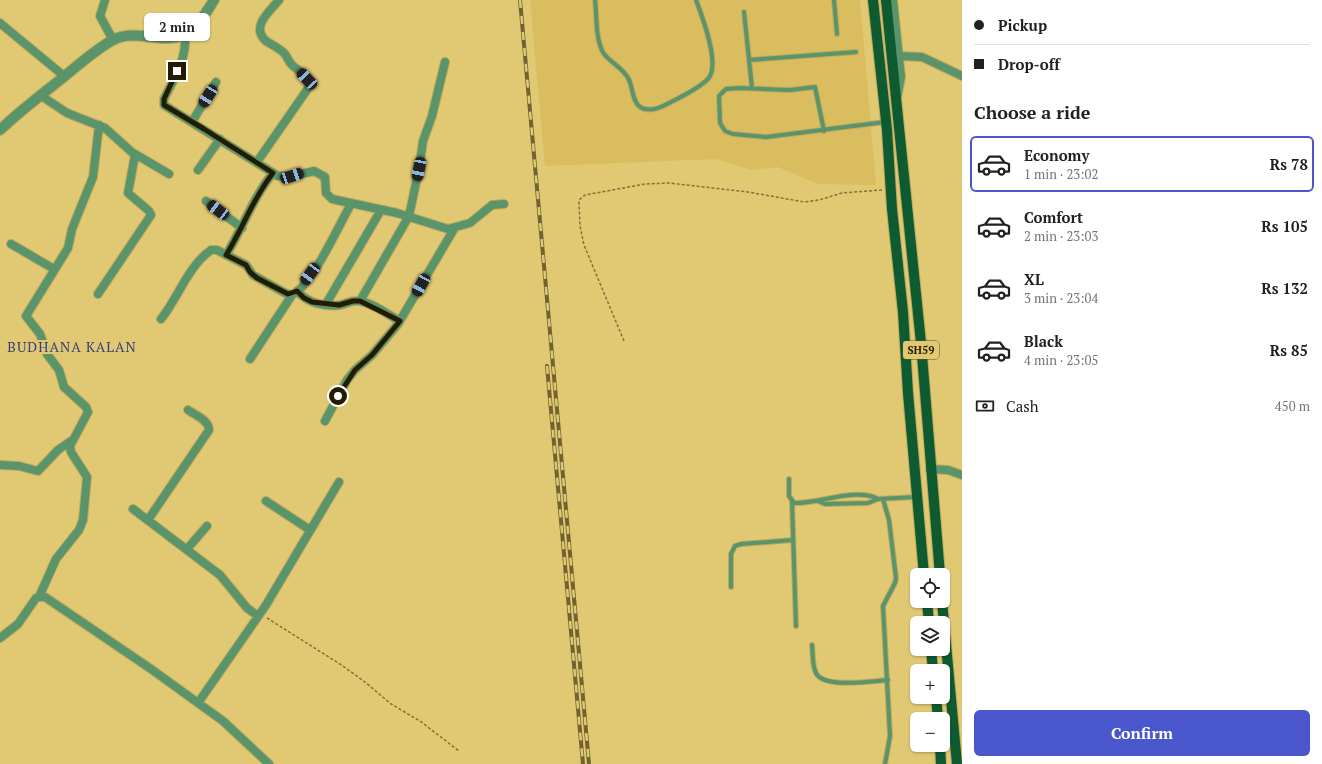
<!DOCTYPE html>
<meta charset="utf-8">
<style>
body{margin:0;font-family:"PT Serif",serif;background:#f2f2f2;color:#202124;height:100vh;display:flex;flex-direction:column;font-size:15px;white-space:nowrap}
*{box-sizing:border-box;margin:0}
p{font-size:13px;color:#757577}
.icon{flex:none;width:22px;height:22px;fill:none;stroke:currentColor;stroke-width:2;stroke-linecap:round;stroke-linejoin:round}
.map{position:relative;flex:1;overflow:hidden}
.details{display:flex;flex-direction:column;background:#fff;width:360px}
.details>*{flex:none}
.banner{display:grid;align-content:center;height:88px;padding:0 12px;background:#fff}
.fabs{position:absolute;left:910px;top:568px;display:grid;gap:8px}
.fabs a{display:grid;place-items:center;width:40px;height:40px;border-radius:6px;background:#fff;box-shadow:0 1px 3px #0004;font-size:20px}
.end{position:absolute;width:18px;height:18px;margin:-9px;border:5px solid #231c02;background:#fff;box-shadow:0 0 0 2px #fff}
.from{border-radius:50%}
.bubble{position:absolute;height:28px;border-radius:6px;background:#fff;box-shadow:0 1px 3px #0004;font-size:13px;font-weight:700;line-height:28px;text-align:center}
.car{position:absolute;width:12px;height:24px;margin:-12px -6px;border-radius:5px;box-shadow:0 0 3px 1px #0007;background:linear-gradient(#222 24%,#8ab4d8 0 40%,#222 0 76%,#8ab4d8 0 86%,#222 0)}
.banner b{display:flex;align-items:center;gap:14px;height:38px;font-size:15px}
.banner b+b{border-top:1px solid #e0e0e0}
.banner i{width:10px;height:10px;background:#202124}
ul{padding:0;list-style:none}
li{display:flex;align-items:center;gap:12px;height:56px;margin:0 8px 6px;padding:0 4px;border:2px solid transparent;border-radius:6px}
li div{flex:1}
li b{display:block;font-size:15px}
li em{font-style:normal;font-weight:700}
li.current{border-color:#4a57cc}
li>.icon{width:36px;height:36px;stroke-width:1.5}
h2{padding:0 12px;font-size:18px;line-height:48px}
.pay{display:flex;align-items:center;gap:10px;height:44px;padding:0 12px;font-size:15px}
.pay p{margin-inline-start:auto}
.cta{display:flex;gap:8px;margin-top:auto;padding:8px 12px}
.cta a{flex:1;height:46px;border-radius:6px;background:#4a57cc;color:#fff;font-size:16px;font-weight:700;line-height:46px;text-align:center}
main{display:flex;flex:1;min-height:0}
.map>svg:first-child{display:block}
</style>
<main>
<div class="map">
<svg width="962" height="764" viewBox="0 0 962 764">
<rect width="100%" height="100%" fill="#e1c873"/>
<!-- built -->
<path fill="#d9bd5e" d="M530 0H860L876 185 818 184 778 167 751 170 716 159 545 166Z"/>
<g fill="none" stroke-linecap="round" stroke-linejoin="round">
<defs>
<path id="service" d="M595 0C597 16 595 40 604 54 611 63 625 69 629 80 633 88 632 101 640 107 649 113 662 107 669 103 681 97 698 89 708 79 721 65 702 16 696 0
M834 0 837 34
M744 12 752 88
M749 60 856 52
M824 131 815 87 790 90 739 88 726 89 719 96 720 123 725 131 733 134 766 137 885 122
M789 479V496L794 503C816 504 859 487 878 499
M883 499 889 520 896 578 895 583 883 606 890 736 885 764
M792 501 796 626
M818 501 825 504 868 503 878 499 916 497
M731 587V554L735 546 741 544 793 540
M812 645C813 654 812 665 816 673 824 689 872 681 888 680"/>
<path id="minor" d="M105 0 100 16 113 40
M893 0 901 77 897 98
M0 23 64 76
M185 34C187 60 175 76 164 99V105L278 176H293L314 171 325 177 326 193 332 199 397 213 448 229 470 223 492 205 504 204
M899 56 922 57 962 76
M40 95 67 113 105 128 135 155 128 193 149 211 151 215 98 294
M192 122 216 82
M135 154 169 174
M257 162 309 87C309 78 300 71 293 66 288 62 288 57 284 53 279 48 272 45 266 41 250 27 270 11 279 0
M198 170 220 139
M206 201 242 228
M11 244 54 269
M226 255C243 228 253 197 273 173
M297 291C308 303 324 307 340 305 346 304 351 300 358 301 372 302 388 315 400 321
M360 301 409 216 419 169 423 141 432 116 445 62
M326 304 381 210
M161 319C178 298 188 266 211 250H217L246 265 253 275 285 293C290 295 293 295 297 292 316 276 338 227 351 204
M250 359 292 295
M325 421 347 380 355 370 372 355 398 324 454 229
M0 465 19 466 38 471 58 450 71 441
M930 469 948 470 962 475
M266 501 310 530
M133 509 220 575 247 608 258 616
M148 520 209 430C209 420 195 415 188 410
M187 549 207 526
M39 597 56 559 79 530 83 520 87 477 71 452 70 446 88 412 86 407 64 387 59 370 47 354 40 334 26 316 68 248 72 229 93 177 99 125
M0 638 18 624 36 598 39 597H45L151 669 223 721 269 764
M198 703 266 605 339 482"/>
<path id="tertiary" d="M0 130C21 110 44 93 66 75 81 63 96 49 113 40 137 27 167 48 190 31 201 23 207 11 214 0"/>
<path id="primary" d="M873 0 887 130 892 209 903 312 908 393 924 575
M886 0 921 343 940 575
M927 601 929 623
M942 601 957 764
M931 649 933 671
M936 697 938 719
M940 745 941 764"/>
</defs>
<!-- service casing -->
<use href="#service" stroke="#bfa95f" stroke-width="6"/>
<!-- minor casing -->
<use href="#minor" stroke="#bfa95f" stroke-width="10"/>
<!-- tertiary casing -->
<use href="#tertiary" stroke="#bfa95f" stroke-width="12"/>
<!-- primary casing -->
<use href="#primary" stroke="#bfa95f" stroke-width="12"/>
<!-- path -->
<path stroke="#81713a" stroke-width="1.5" stroke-dasharray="3 2" stroke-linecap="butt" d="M624 341 584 245 580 226 579 203V200L585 195 645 184 669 183 748 192 804 202 819 200 842 193 882 190
M267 618 343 666 365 682 391 704 420 721 459 751"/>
<!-- service -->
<use href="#service" stroke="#59946b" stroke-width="4"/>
<!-- minor -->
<use href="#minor" stroke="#59946b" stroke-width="8"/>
<!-- tertiary -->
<use href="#tertiary" stroke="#59946b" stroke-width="10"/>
<!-- primary -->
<use href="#primary" stroke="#0e5b31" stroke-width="10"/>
<defs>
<path id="rail" d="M520 0 589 764
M547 366 583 764"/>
</defs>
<!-- rail casing -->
<use href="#rail" stroke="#716330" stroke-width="4"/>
<!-- rail -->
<use href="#rail" stroke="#e1c873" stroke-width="2.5" stroke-dasharray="8" stroke-linecap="butt"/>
</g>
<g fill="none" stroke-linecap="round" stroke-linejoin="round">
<!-- route -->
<path stroke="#231c02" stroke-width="5" d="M177 71 164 99V105L204 129 273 173C253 198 243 228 226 255L246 265 250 272 257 278 288 294 297 291 304 298 312 302 339 305 353 301H360L400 321 372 355 355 370 338 396"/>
</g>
<g text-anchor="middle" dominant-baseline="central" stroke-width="4" stroke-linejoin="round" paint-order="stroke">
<!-- shield labels -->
<rect fill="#e1c873" stroke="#5c5024" stroke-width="1" x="903" y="341" width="36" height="18" rx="3"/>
<g font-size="11" font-weight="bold" fill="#231c02">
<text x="921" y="350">SH59</text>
</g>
<!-- quarter labels -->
<g font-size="14" letter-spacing="1" fill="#37427d" stroke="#e1c873">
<text x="72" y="346">BUDHANA KALAN</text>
</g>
</g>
</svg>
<div class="fabs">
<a><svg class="icon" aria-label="locate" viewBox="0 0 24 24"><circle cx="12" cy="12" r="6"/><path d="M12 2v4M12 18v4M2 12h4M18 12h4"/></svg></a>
<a><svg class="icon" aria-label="layers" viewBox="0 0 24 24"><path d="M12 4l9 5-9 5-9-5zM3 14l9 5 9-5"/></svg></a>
<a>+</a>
<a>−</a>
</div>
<i class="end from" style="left:338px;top:396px"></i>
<i class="end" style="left:177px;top:71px"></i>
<div class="bubble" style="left:144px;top:13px;width:66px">2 min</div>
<i class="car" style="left:307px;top:79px;rotate:317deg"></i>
<i class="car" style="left:208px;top:96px;rotate:212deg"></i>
<i class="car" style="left:419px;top:169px;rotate:191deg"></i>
<i class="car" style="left:292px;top:176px;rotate:72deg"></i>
<i class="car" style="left:218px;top:210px;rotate:307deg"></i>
<i class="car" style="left:310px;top:274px;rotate:216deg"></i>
<i class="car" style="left:421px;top:285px;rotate:209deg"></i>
</div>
<section class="details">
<div class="banner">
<b><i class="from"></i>Pickup</b>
<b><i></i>Drop-off</b>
</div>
<h2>Choose a ride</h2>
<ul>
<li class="current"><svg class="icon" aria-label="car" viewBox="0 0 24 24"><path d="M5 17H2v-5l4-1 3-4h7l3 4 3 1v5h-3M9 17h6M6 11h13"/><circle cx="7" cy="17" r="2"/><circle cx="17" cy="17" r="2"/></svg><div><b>Economy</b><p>1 min · 23:02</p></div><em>Rs 78</em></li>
<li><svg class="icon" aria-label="car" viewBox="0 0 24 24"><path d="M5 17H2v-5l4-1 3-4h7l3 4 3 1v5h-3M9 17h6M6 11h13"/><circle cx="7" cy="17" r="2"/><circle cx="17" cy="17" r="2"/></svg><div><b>Comfort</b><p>2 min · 23:03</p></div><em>Rs 105</em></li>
<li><svg class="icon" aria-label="car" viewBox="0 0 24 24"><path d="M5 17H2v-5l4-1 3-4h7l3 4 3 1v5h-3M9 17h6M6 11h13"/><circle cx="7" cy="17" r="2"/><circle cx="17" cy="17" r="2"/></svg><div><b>XL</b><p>3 min · 23:04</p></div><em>Rs 132</em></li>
<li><svg class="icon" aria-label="car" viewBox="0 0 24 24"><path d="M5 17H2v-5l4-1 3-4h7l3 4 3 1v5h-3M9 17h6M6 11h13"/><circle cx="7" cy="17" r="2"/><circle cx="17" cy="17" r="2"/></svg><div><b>Black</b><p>4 min · 23:05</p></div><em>Rs 85</em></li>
</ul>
<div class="pay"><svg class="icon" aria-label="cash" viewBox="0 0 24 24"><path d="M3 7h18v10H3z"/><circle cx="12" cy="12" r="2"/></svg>Cash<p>450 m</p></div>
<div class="cta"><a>Confirm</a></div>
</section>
</main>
